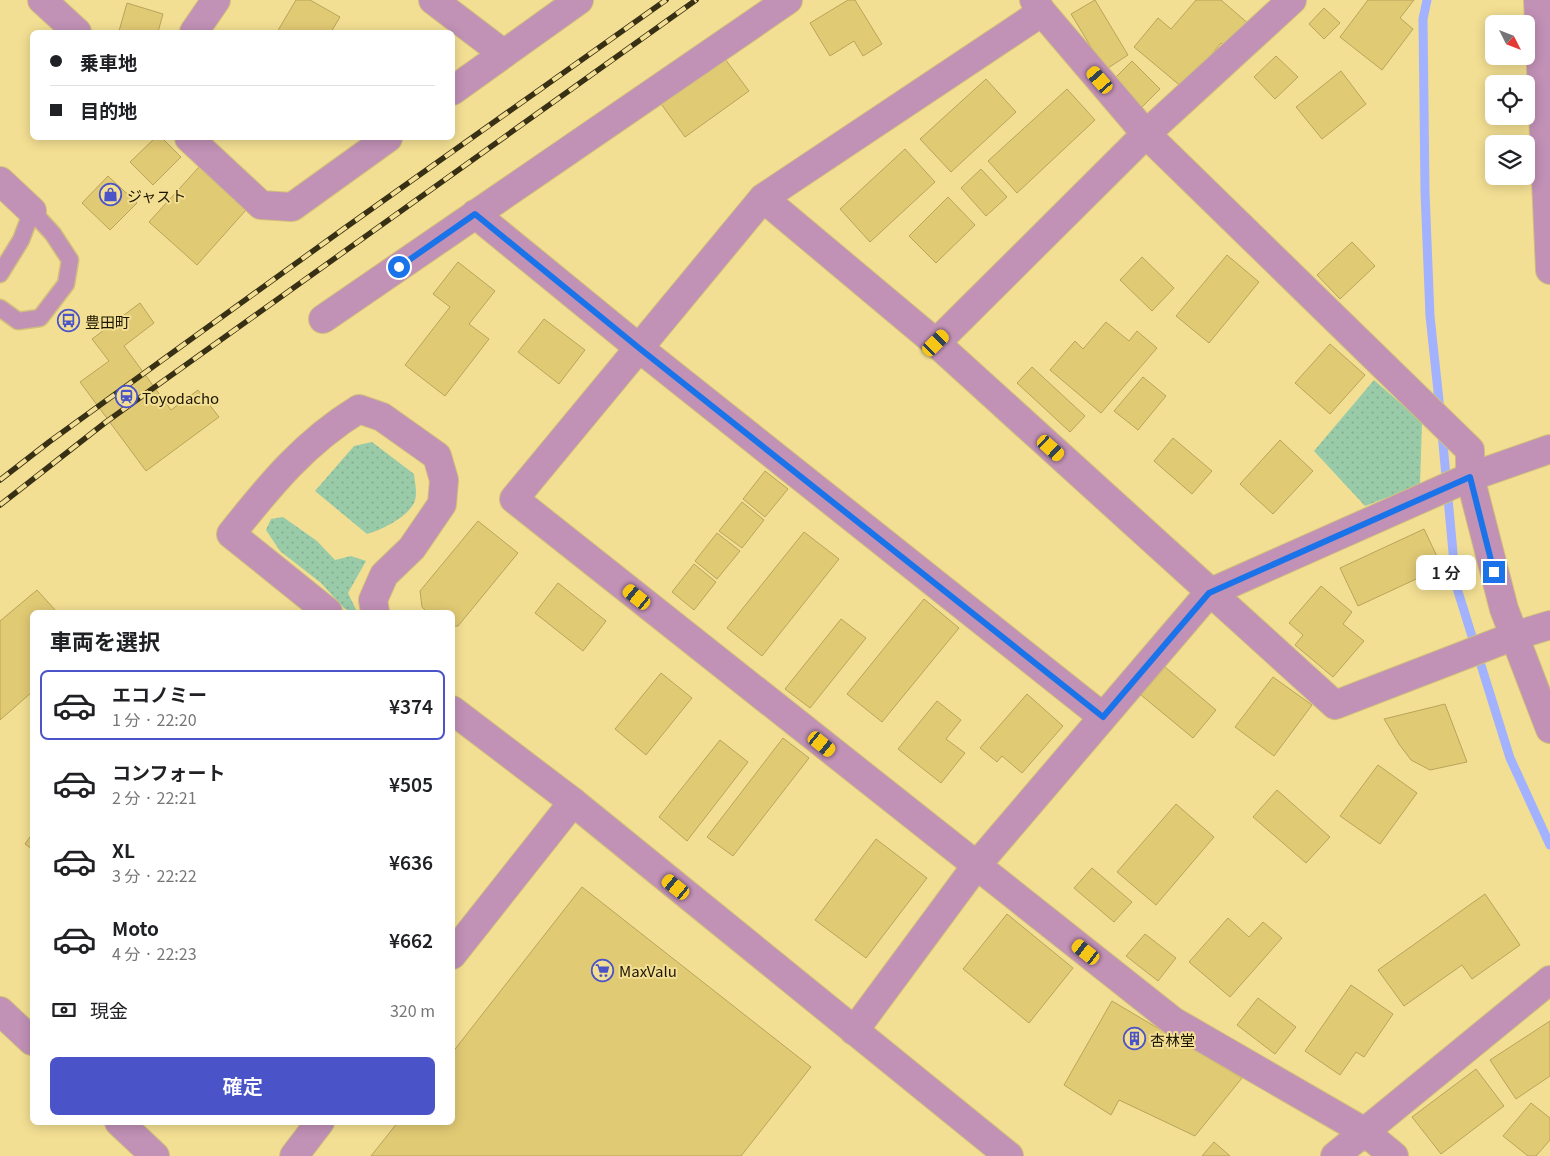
<!DOCTYPE html>
<html lang="ja">
<meta charset="utf-8">
<style>
body{margin:0;font-family:Georgia,"Noto Sans JP",serif;background:#f2f2f2;color:#202124;height:100vh;display:flex;flex-direction:column;font-size:19px;white-space:nowrap}
*{box-sizing:border-box;margin:0}
p{font-size:16px;color:#757577}
.icon{flex:none;width:28px;height:28px;fill:none;stroke:currentColor;stroke-width:2;stroke-linecap:round;stroke-linejoin:round}
.map{position:relative;flex:1;overflow:hidden}
.side{position:absolute;left:30px;top:610px;width:425px;height:515px;display:flex;flex-direction:column;background:#fff;border-radius:8px;box-shadow:0 2px 12px #0003}
.side>*{flex:none}
.banner{position:absolute;left:30px;top:30px;width:425px;height:110px;border-radius:8px;box-shadow:0 2px 12px #0003;display:grid;align-content:center;height:110px;padding:0 20px;background:#fff}
.needle{width:32px;rotate:132deg}
.tools{position:absolute;left:1485px;top:15px;display:grid;gap:10px}
.tools a{display:grid;place-items:center;width:50px;height:50px;border-radius:8px;background:#fff;box-shadow:0 2px 12px #0003;font-size:25px}
.end{position:absolute;width:22px;height:22px;margin:-11px;border:6px solid #1a73e8;background:#fff;box-shadow:0 0 0 2px #fff}
.from{border-radius:50%}
.bubble{position:absolute;height:35px;border-radius:8px;background:#fff;box-shadow:0 2px 12px #0003;font-size:16px;font-weight:600;line-height:35px;text-align:center}
.car{position:absolute;width:15px;height:30px;margin:-15px -8px;border-radius:6px;box-shadow:0 0 4px 1px #0007;background:linear-gradient(#f5c518 24%,#345 0 40%,#f5c518 0 76%,#345 0 86%,#f5c518 0)}
.banner b{display:flex;align-items:center;gap:18px;height:48px;font-size:19px}
.banner b+b{border-top:1px solid #e0e0e0}
.banner i{width:12px;height:12px;background:#202124}
ul{padding:0;list-style:none}
li{display:flex;align-items:center;gap:15px;height:70px;margin:0 10px 8px;padding:0 10px;border:2px solid transparent;border-radius:8px}
li div{flex:1}
li b{display:block;font-size:19px}
li em{font-style:normal;font-weight:600}
li.selected{border-color:#4a53c8}
li>.icon{width:45px;height:45px;stroke-width:1.5}
h2{padding:0 20px;font-size:22px;line-height:60px}
.pay{display:flex;align-items:center;gap:12px;height:55px;padding:0 20px;font-size:19px}
.pay p{margin-inline-start:auto}
.cta{display:flex;gap:10px;margin-top:auto;padding:10px 20px}
.cta a{flex:1;height:58px;border-radius:8px;background:#4a53c8;color:#fff;font-size:20px;font-weight:600;line-height:58px;text-align:center}
.map>svg:first-child{display:block}
</style>
<div class="map">
<svg width="1550" height="1156" viewBox="0 0 1550 1156">
<defs>
<pattern id="grass-dots" width="8" height="8" patternUnits="userSpaceOnUse" patternTransform="scale(1.25)"><rect width="8" height="8" fill="#99cba9"/><path d="M2 2h.1M6 6h.1" fill="none" stroke="#83ad90" stroke-width="1.8" stroke-linecap="round"/></pattern>
</defs>
<rect width="100%" height="100%" fill="#f3df93"/>
<!-- grass -->
<path fill="url(#grass-dots)" d="M1374 380 1422 422 1420 485 1365 506 1314 451Z
M372 442 414 474C415 484 418 494 414 503 407 517 382 530 367 534L315 491 354 446Z
M283 517 317 541 335 560 351 556 366 561 348 593 357 612H351L344 608 321 583 280 551 266 530 271 519Z"/>
<g fill="none" stroke-linecap="round" stroke-linejoin="round">
<!-- stream -->
<path stroke="#a2b2fe" stroke-width="9" d="M1427 0 1423 19 1425 192 1430 316 1440 410
M1442 433 1456 585 1510 758 1550 845"/>
</g>
<!-- building -->
<path fill="#e1ca74" stroke="#b9a45a" d="M296 0H310L340 17 331 32H277Z
M848 0H855L882 44 863 56 854 41 830 56 810 23Z
M1095 0 1128 55 1105 70 1071 14Z
M1196 0H1221L1250 25 1229 50 1221 43 1183 88 1134 47 1158 18 1171 29Z
M1368 0H1414L1400 18 1413 29 1382 70 1340 37Z
M127 3 163 14 158 32H125L119 31Z
M1324 8 1340 23 1324 39 1309 24Z
M722 55 749 91 685 137 659 101Z
M1276 56 1298 77 1275 99 1254 77Z
M1132 61 1160 89 1142 107 1114 79Z
M1341 71 1366 104 1322 139 1296 107Z
M986 79 1016 112 951 172 920 139Z
M1067 89 1095 120 1017 193 988 161Z
M155 138H162L181 157 153 185 130 162Z
M905 149 935 182 870 242 840 209Z
M199 167 246 210 197 265 149 222Z
M981 169 1007 197 986 216 961 188Z
M108 176 137 203 110 230 82 203Z
M948 197 975 225 936 263 909 236Z
M1352 242 1375 266 1340 299 1317 275Z
M1227 255 1259 282 1209 343 1176 316Z
M1142 257 1174 288 1152 311 1120 280Z
M458 262 495 291 469 324 489 339 445 396 405 365 450 307 433 294Z
M140 303 154 323 124 346 171 410 198 390 219 417 146 471 80 382 109 361 92 339Z
M544 319 585 350 559 384 518 352Z
M1106 322 1129 341 1137 331 1157 348 1101 413 1050 370 1075 341 1083 349Z
M1330 344 1365 375 1330 414 1295 383Z
M1032 367 1085 416 1070 432 1017 383Z
M1143 377 1166 396 1138 430 1114 411Z
M1173 438 1212 471 1192 494 1154 461Z
M1280 440 1313 471 1273 514 1240 484Z
M765 471 788 489 765 517 743 499Z
M742 502 764 520 742 548 719 531Z
M478 521 518 553 458 626H452V612H427L422 607 420 591Z
M1424 529 1442 567 1358 606 1340 568Z
M804 532 839 559 762 656 727 628Z
M717 533 740 551 717 579 695 561Z
M694 564 716 582 694 610 672 592Z
M558 583 606 621 583 651 535 613Z
M1321 586 1352 612 1343 624 1364 641 1333 677 1295 645 1303 635 1289 623Z
M37 590 57 612H32V692L0 720V621Z
M924 599 959 628 882 722 847 694Z
M841 619 866 638 810 708 785 689Z
M1165 667 1216 710 1193 738 1141 695Z
M661 673 692 698 646 755 615 729Z
M1273 677 1312 705 1274 756 1235 727Z
M1027 694 1063 726 1022 773 1002 756 997 762 980 748Z
M937 701 961 720 946 739 965 753 941 783 898 749Z
M1445 704 1467 762 1430 770 1411 760 1399 744 1384 719Z
M783 738 809 758 733 856 707 837Z
M720 740 748 762 687 841 659 817Z
M1378 765 1417 793 1380 844 1340 816Z
M1277 790 1330 837 1306 863 1253 817Z
M1176 804 1214 837 1156 905 1117 872Z
M32 834V849L25 844Z
M876 839 927 878 866 958 815 920Z
M1092 868 1132 902 1114 922 1074 888Z
M582 887 811 1067 741 1156H371L398 1122H452V1053Z
M1485 894 1520 945 1472 979 1462 965 1404 1006 1378 970Z
M1007 914 1073 968 1029 1023 963 969Z
M1228 918 1249 937 1263 922 1282 938 1230 997 1189 962Z
M1145 934 1176 958 1158 981 1126 956Z
M1351 985 1393 1014 1364 1057 1356 1052 1340 1075 1305 1051Z
M1258 998 1296 1027 1275 1054 1237 1025Z
M1112 1001 1242 1078 1195 1136 1119 1100 1111 1115 1064 1085Z
M1550 1021V1076L1516 1099 1490 1060Z
M1476 1069 1504 1106 1441 1154 1412 1117Z
M1531 1103 1550 1118V1140L1536 1156H1528L1503 1136Z
M1214 1142 1230 1156H1202Z"/>
<g fill="none" stroke-linecap="round" stroke-linejoin="round">
<defs>
<path id="service" d="M0 274 21 240 32 211 53 234 70 260 66 284 40 318 18 321 0 308"/>
<path id="minor" d="M42 0 77 32
M433 0 504 54
M1034 0 1042 12 1146 134 1470 450V477L1504 609 1550 729
M1538 0 1550 270
M1042 12 763 198 514 499 1173 1021 1365 1132 1394 1156
M194 32 216 0
M452 91 579 0
M189 138 261 205 292 207 388 138
M763 198 936 343 1335 705 1514 636 1550 625
M475 214 639 348 1103 717
M323 319 788 0
M936 343 1146 134 1292 0
M328 612 231 534C270 485 305 442 359 409L382 417 437 456 444 480 442 504 412 548 384 575 373 600 375 612
M452 955 573 802
M854 1031 976 866 1209 593 1470 477 1550 449
M294 1156 320 1122
M1335 1156 1550 980"/>
<path id="tertiary" d="M0 181 32 211
M452 710 573 802 1009 1156
M0 1011 32 1041
M119 1122 155 1156"/>
</defs>
<!-- service casing -->
<use href="#service" stroke="#d0bf7c" stroke-width="19"/>
<!-- minor casing -->
<use href="#minor" stroke="#d0bf7c" stroke-width="30"/>
<!-- tertiary casing -->
<use href="#tertiary" stroke="#d0bf7c" stroke-width="30"/>
<!-- service -->
<use href="#service" stroke="#c191b6" stroke-width="16"/>
<!-- minor -->
<use href="#minor" stroke="#c191b6" stroke-width="28"/>
<!-- tertiary -->
<use href="#tertiary" stroke="#c191b6" stroke-width="28"/>
<defs>
<path id="rail" d="M0 480 49 442 342 230 666 0
M0 505 106 422 696 0"/>
</defs>
<!-- rail casing -->
<use href="#rail" stroke="#383014" stroke-width="5.5"/>
<!-- rail -->
<use href="#rail" stroke="#f3df93" stroke-width="4" stroke-dasharray="11" stroke-linecap="butt"/>
</g>
<g fill="none" stroke-linecap="round" stroke-linejoin="round">
<!-- route -->
<path stroke="#1a73e8" stroke-width="6" d="M399 267 475 214 639 348 1103 717 1209 593 1470 477 1494 572"/>
</g>
<!-- icons -->
<defs>
<symbol id="shop-ring" viewBox="-11 -11 22 22"><circle r="9.5" fill="#f3df93" stroke="#4a53c8" stroke-width="1.5"/><path d="M-5-2.5h2.3a2.7 3.5 0 0 1 5.4 0H5L5.5 6h-11ZM-1.5-2.5h3a1.5 2.3 0 0 0-3 0Z" fill="#4a53c8"/></symbol>
<symbol id="bus-ring" viewBox="-11 -11 22 22"><circle r="9.5" fill="#f3df93" stroke="#4a53c8" stroke-width="1.5"/><path d="M-5-6H5V4H4V6H2V4H-2V6H-4V4H-5ZM-3.5-4V0h7V-4ZM-3.5 1.2v1.5H-2V1.2ZM2 1.2v1.5H3.5V1.2Z" fill="#4a53c8"/></symbol>
<symbol id="station-ring" viewBox="-11 -11 22 22"><circle r="9.5" fill="#f3df93" stroke="#4a53c8" stroke-width="1.5"/><path d="M-3-6H3Q5-6 5-4V2Q5 4 3 4L4.5 6H3L1.5 4h-3L-3 6H-4.5L-3 4Q-5 4-5 2V-4Q-5-6-3-6ZM-3.5-4v3h7v-3ZM-3.5 1v1.5H-2V1ZM2 1v1.5H3.5V1Z" fill="#4a53c8"/></symbol>
<symbol id="supermarket-ring" viewBox="-11 -11 22 22"><circle r="9.5" fill="#f3df93" stroke="#4a53c8" stroke-width="1.5"/><path d="M-6-5.5h2.5l.6 2H6L4.5 2H-2.5L-4.4-4H-6ZM-1.5 3.2a1.3 1.3 0 1 0 .1 0ZM3 3.2a1.3 1.3 0 1 0 .1 0Z" fill="#4a53c8"/></symbol>
<symbol id="building-ring" viewBox="-11 -11 22 22"><circle r="9.5" fill="#f3df93" stroke="#4a53c8" stroke-width="1.5"/><path d="M-4-6H4V6H1V3H-1V6H-4ZM-2.5-4.3h1.7v1.8h-1.7ZM.8-4.3h1.7v1.8H.8ZM-2.5-1h1.7V.8h-1.7ZM.8-1h1.7V.8H.8Z" fill="#4a53c8"/></symbol>
</defs>
<g fill-rule="evenodd">
<use href="#shop-ring" x="98" y="182" width="25" height="25"/>
<use href="#bus-ring" x="56" y="308" width="25" height="25"/>
<use href="#station-ring" x="114" y="384" width="25" height="25"/>
<use href="#supermarket-ring" x="590" y="958" width="25" height="25"/>
<use href="#building-ring" x="1122" y="1026" width="25" height="25"/>
</g>
<g text-anchor="middle" dominant-baseline="central" stroke-width="4" stroke-linejoin="round" paint-order="stroke">
<!-- poi labels -->
<g font-size="15" fill="#1b1501" stroke="#f3df93" text-anchor="start">
<text x="127" y="195">ジャスト</text>
<text x="85" y="321">豊田町</text>
<text x="142" y="397">Toyodacho</text>
<text x="619" y="970">MaxValu</text>
<text x="1150" y="1039">杏林堂</text>
</g>
</g>
</svg>
<div class="tools">
<a><svg class="needle" viewBox="-14 -14 28 28"><path d="M0-13l5 13h-10z" fill="#e53935"/><path d="M0 13l5-13h-10z" fill="#757577"/></svg></a>
<a><svg class="icon" aria-label="locate" viewBox="0 0 24 24"><circle cx="12" cy="12" r="6"/><path d="M12 2v4M12 18v4M2 12h4M18 12h4"/></svg></a>
<a><svg class="icon" aria-label="layers" viewBox="0 0 24 24"><path d="M12 4l9 5-9 5-9-5zM3 14l9 5 9-5"/></svg></a>
</div>
<i class="end from" style="left:399px;top:267px"></i>
<i class="end" style="left:1494px;top:572px"></i>
<div class="bubble" style="left:1416px;top:555px;width:60px">1 分</div>
<i class="car" style="left:1100px;top:80px;rotate:319deg"></i>
<i class="car" style="left:936px;top:343px;rotate:45deg"></i>
<i class="car" style="left:1051px;top:448px;rotate:132deg"></i>
<i class="car" style="left:637px;top:597px;rotate:309deg"></i>
<i class="car" style="left:822px;top:744px;rotate:129deg"></i>
<i class="car" style="left:676px;top:887px;rotate:309deg"></i>
<i class="car" style="left:1086px;top:952px;rotate:308deg"></i>
<div class="banner">
<b><i class="from"></i>乗車地</b>
<b><i></i>目的地</b>
</div>
<section class="side">
<h2>車両を選択</h2>
<ul>
<li class="selected"><svg class="icon" aria-label="car" viewBox="0 0 24 24"><path d="M5 17H2v-5l4-1 3-4h7l3 4 3 1v5h-3M9 17h6M6 11h13"/><circle cx="7" cy="17" r="2"/><circle cx="17" cy="17" r="2"/></svg><div><b>エコノミー</b><p>1 分 · 22:20</p></div><em>¥374</em></li>
<li><svg class="icon" aria-label="car" viewBox="0 0 24 24"><path d="M5 17H2v-5l4-1 3-4h7l3 4 3 1v5h-3M9 17h6M6 11h13"/><circle cx="7" cy="17" r="2"/><circle cx="17" cy="17" r="2"/></svg><div><b>コンフォート</b><p>2 分 · 22:21</p></div><em>¥505</em></li>
<li><svg class="icon" aria-label="car" viewBox="0 0 24 24"><path d="M5 17H2v-5l4-1 3-4h7l3 4 3 1v5h-3M9 17h6M6 11h13"/><circle cx="7" cy="17" r="2"/><circle cx="17" cy="17" r="2"/></svg><div><b>XL</b><p>3 分 · 22:22</p></div><em>¥636</em></li>
<li><svg class="icon" aria-label="car" viewBox="0 0 24 24"><path d="M5 17H2v-5l4-1 3-4h7l3 4 3 1v5h-3M9 17h6M6 11h13"/><circle cx="7" cy="17" r="2"/><circle cx="17" cy="17" r="2"/></svg><div><b>Moto</b><p>4 分 · 22:23</p></div><em>¥662</em></li>
</ul>
<div class="pay"><svg class="icon" aria-label="cash" viewBox="0 0 24 24"><path d="M3 7h18v10H3z"/><circle cx="12" cy="12" r="2"/></svg>現金<p>320 m</p></div>
<div class="cta"><a>確定</a></div>
</section>
</div>
